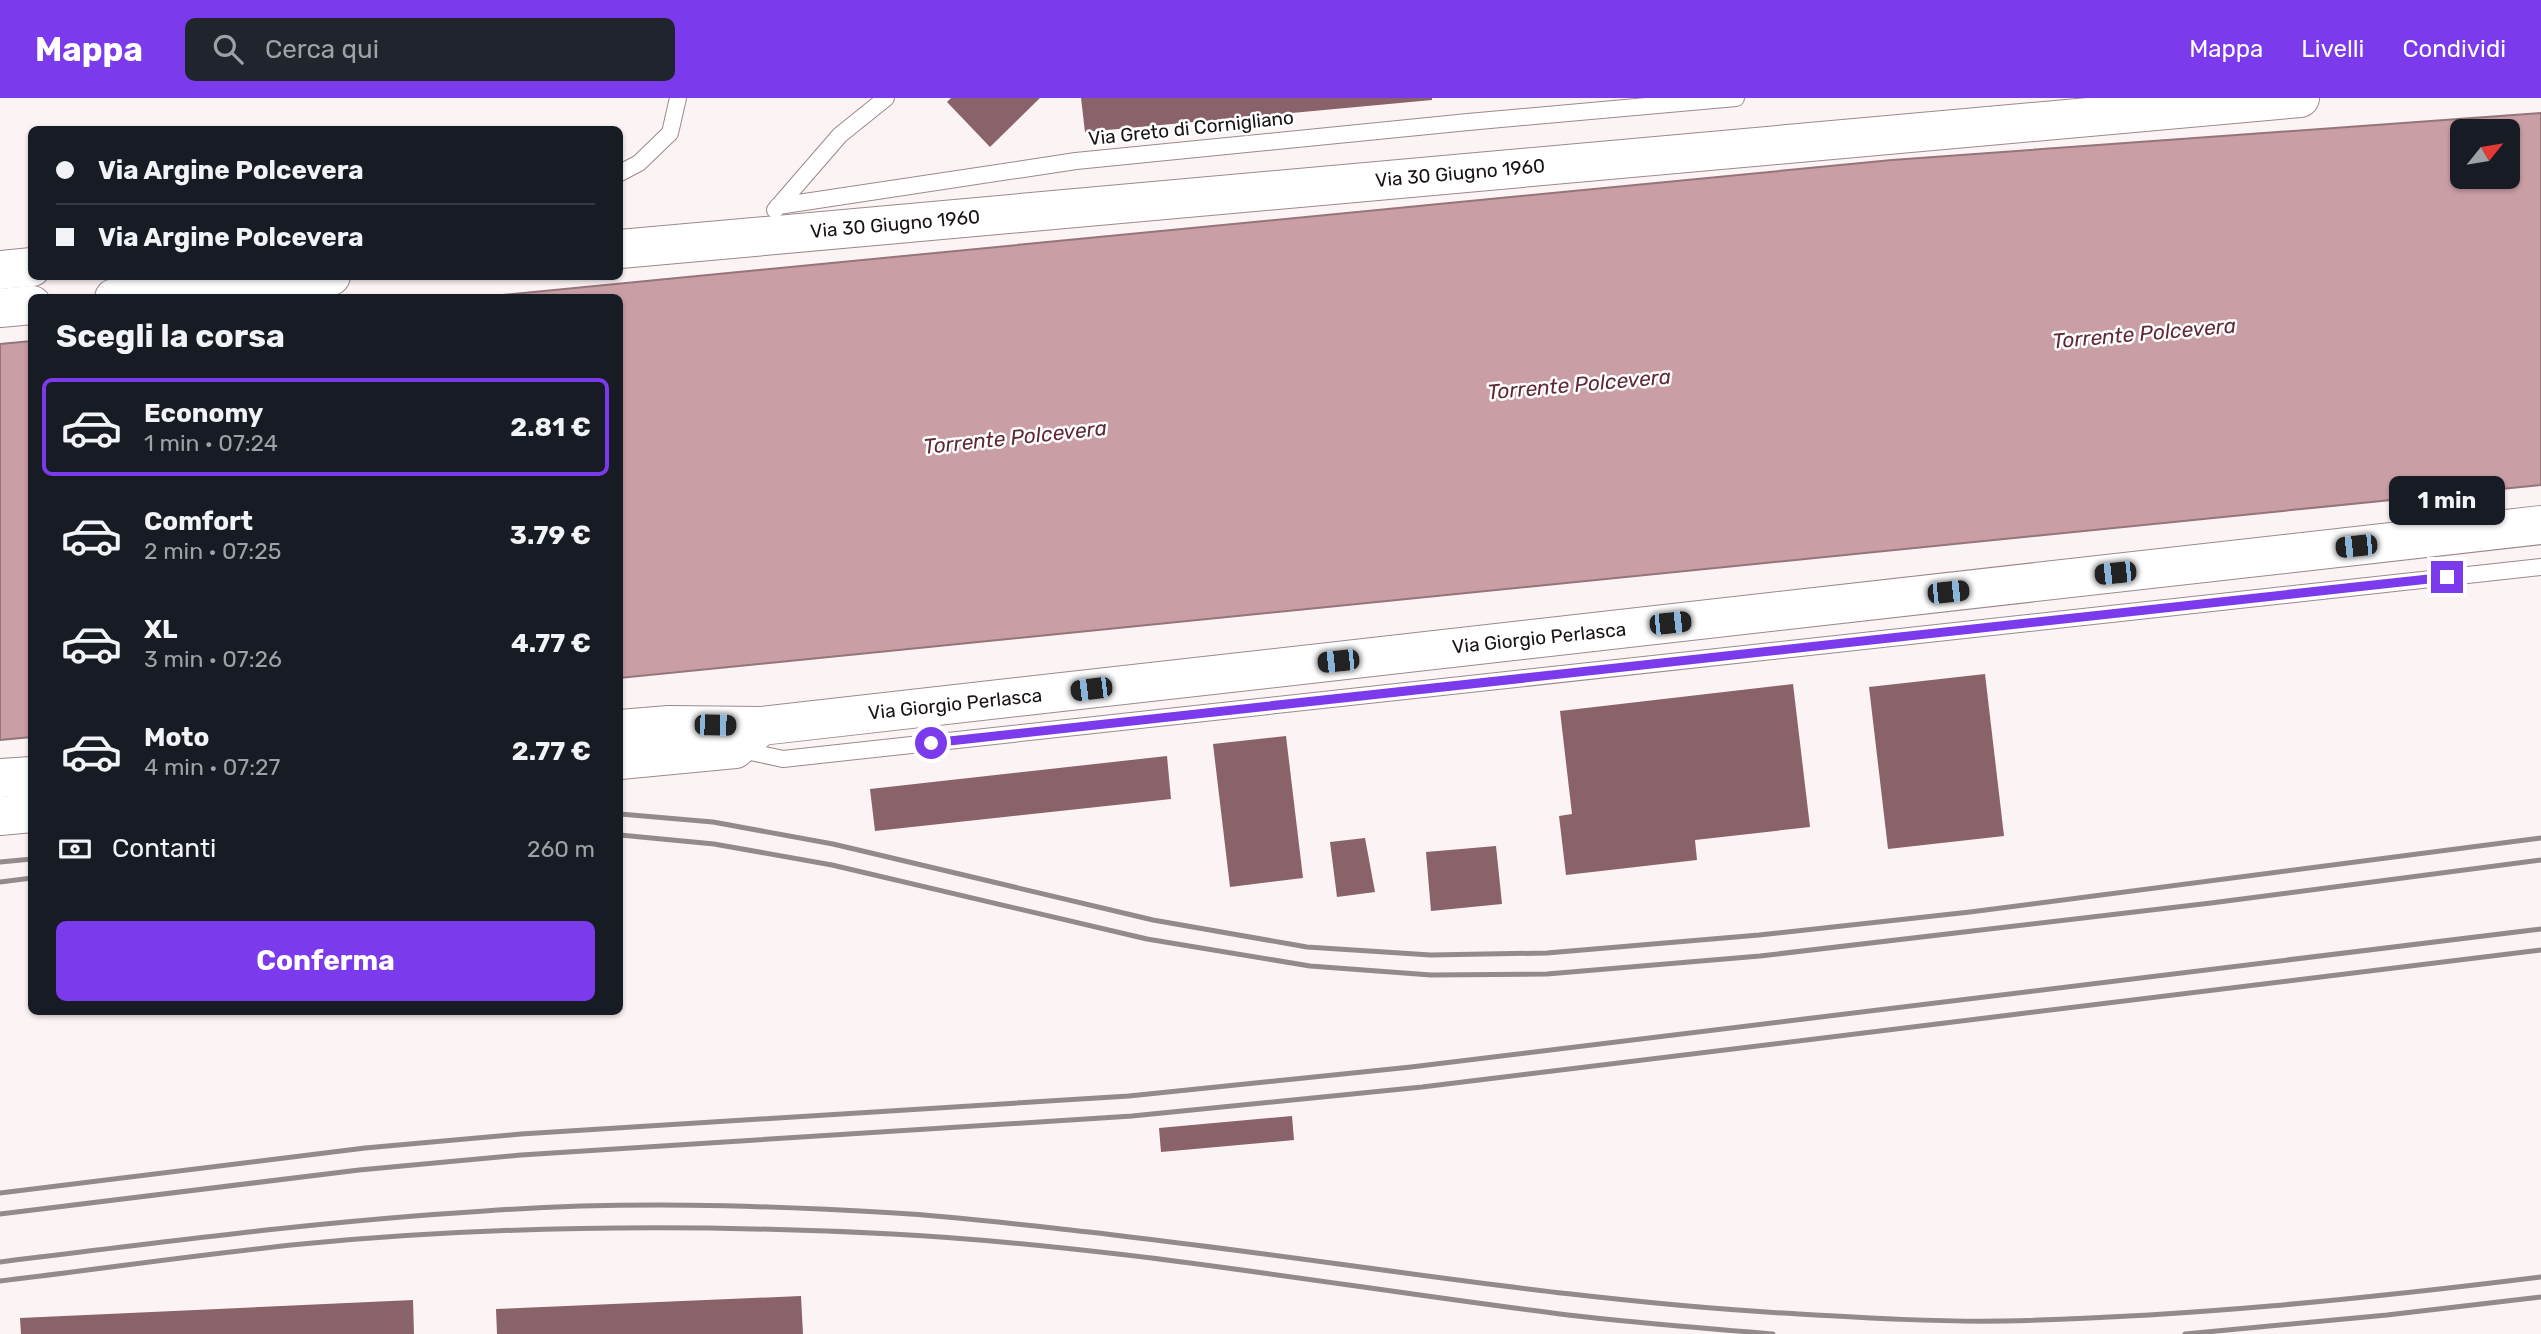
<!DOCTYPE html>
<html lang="it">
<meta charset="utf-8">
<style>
body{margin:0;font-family:Rubik,sans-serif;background:#20242c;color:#f1f3f6;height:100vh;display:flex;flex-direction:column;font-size:26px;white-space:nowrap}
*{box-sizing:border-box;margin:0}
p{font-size:23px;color:#9ea1a6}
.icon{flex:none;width:38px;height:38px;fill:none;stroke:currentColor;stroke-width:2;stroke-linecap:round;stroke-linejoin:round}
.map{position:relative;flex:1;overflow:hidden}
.panel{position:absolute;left:28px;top:196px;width:595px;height:721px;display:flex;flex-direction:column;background:#171b24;border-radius:10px;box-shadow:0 2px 5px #0004}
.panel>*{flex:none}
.banner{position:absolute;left:28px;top:28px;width:595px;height:154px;border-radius:10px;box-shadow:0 2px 5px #0004;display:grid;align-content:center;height:154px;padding:0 28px;background:#171b24}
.needle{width:46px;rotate:60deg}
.buttons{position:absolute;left:2450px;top:21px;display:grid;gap:14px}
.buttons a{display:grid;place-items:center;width:70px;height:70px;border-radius:10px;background:#171b24;box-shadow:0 2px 5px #0004;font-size:35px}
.end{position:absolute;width:32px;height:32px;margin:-16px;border:9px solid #7c3aed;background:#fff;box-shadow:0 0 0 4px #fff}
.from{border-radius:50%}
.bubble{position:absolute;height:49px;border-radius:10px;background:#171b24;box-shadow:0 2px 5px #0004;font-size:23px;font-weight:700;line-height:49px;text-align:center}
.car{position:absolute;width:21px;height:42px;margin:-21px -10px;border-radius:9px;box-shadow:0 0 5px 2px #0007;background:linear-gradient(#222 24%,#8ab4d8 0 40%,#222 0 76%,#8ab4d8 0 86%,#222 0)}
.banner b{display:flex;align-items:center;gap:24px;height:66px;font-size:26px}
.banner b+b{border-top:2px solid #363941}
.banner i{width:18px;height:18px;background:#f1f3f6}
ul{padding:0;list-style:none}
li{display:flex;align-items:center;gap:21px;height:98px;margin:0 14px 10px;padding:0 14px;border:4px solid transparent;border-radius:10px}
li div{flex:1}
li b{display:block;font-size:26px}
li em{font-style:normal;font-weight:700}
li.on{border-color:#7c3aed}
li>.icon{width:63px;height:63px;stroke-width:1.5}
h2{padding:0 28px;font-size:32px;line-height:84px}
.pay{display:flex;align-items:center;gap:18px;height:77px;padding:0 28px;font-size:26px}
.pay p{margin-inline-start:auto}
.button{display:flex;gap:14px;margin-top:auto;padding:14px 28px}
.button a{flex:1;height:80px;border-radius:10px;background:#7c3aed;color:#fff;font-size:28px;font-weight:700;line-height:80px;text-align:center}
header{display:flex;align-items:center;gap:42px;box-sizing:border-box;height:98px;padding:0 35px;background:#7c3aed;color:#fff}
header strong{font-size:33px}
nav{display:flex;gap:38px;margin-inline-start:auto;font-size:24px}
.search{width:490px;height:63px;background:#20242c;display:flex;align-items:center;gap:18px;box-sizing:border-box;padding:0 24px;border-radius:10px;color:#9ea1a6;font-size:26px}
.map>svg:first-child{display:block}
</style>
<header>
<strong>Mappa</strong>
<div class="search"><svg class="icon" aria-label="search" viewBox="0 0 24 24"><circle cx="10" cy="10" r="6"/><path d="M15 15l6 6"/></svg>Cerca qui</div>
<nav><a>Mappa</a><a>Livelli</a><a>Condividi</a></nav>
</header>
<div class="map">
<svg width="2541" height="1236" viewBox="0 0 2541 1236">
<rect width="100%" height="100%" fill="#fcf3f4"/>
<!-- water -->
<path fill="#ca9ea5" stroke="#95747a" stroke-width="2" fill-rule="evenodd" d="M2541 15V387L620 580V200L482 199 1892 62ZM2462 33H2508V79H2462Z
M31 243V639L0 642V246Z"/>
<!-- building -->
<path fill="#8a6269" d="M951 0H1040L990 49 947 4Z
M1081 0H1432V2L1085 34Z
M1985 576 2004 738 1888 751 1869 589Z
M1793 586 1810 729 1695 742 1697 762 1566 777 1559 718 1572 716 1560 613Z
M1286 638 1303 780 1230 789 1213 646Z
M1167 658 1171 701 875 733 870 691Z
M1365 740 1375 794 1337 799 1330 744Z
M1496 748 1502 806 1431 813 1426 754Z
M1292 1018 1294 1042 1161 1054 1159 1030Z
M801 1198 803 1236H497L496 1211Z
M413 1202 414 1236H21L20 1220Z"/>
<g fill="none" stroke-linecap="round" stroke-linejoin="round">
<defs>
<path id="lane" d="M620 75 639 65 670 35 678 0
M778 108 1076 63 1468 24 1736 0
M775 112 840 37 886 0
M737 651 783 661 2541 469"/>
<path id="secondary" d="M0 172 32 169
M620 662 735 651 761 628
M0 718 32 715"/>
<path id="primary" d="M620 151 2300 0
M114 200 331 178
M0 210 32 207
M620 631 669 627 761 628 2541 427
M0 680 32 678"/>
</defs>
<!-- lane casing -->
<use href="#lane" stroke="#9d898c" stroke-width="18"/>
<!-- secondary casing -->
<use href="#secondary" stroke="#9d898c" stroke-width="40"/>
<!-- primary casing -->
<use href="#primary" stroke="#9d898c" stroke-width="40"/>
<!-- lane -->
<use href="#lane" stroke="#fff" stroke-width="16"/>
<!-- secondary -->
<use href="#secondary" stroke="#fff" stroke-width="38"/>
<!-- primary -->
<use href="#primary" stroke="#fff" stroke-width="38"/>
<!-- rail -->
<path stroke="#928a8b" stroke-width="5" d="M620 716 713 724 833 746 1153 822 1307 849 1431 857 1547 855 1759 837 1970 814 2541 740
M620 737 714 746 832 767 1147 841 1310 868 1431 877 1547 876 1760 858 2211 805 2541 762
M0 764 32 761
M0 784 32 780
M0 1095 365 1050 521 1036 1129 998 1411 969 2541 831
M0 1116 359 1072 521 1057 1132 1018 1422 989 2541 852
M0 1164C161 1144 322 1123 485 1113 621 1103 759 1107 895 1115 950 1118 1006 1125 1061 1131 1307 1157 1552 1203 1799 1216 1867 1220 1937 1224 2004 1223 2184 1219 2363 1201 2541 1179
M0 1183C101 1171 201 1156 302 1146 498 1127 696 1126 892 1136 1119 1148 1343 1189 1568 1217 1636 1225 1704 1230 1773 1236
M2185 1236 2387 1217 2541 1199"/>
</g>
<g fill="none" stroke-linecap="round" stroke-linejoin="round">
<!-- route -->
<path stroke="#7c3aed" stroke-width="9" d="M931 645 2447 479"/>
</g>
<g text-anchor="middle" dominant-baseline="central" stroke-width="5" stroke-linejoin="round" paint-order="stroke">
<!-- street labels -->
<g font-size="19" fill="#1a1314" stroke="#fff">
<text transform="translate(1191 30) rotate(-6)">Via Greto di Cornigliano</text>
<text transform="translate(1460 75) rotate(-5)">Via 30 Giugno 1960</text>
<text transform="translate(895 126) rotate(-5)">Via 30 Giugno 1960</text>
<text transform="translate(1539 540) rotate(-6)">Via Giorgio Perlasca</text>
<text transform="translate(955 606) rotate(-6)">Via Giorgio Perlasca</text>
</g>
<!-- water labels -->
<g font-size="21" font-style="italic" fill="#602835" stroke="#fff">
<text transform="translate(2144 235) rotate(-5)">Torrente Polcevera</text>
<text transform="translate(1579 286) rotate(-5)">Torrente Polcevera</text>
<text transform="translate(1015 339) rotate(-6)">Torrente Polcevera</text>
</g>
</g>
</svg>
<div class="buttons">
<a><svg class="needle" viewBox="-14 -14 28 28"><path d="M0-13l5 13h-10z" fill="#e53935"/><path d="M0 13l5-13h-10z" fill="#9ea1a6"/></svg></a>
</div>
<i class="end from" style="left:931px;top:645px"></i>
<i class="end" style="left:2447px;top:479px"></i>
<div class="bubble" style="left:2389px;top:378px;width:116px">1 min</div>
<i class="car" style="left:2356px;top:448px;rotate:264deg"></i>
<i class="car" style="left:2115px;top:475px;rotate:264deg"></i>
<i class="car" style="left:1948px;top:494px;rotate:84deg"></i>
<i class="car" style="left:1670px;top:525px;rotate:84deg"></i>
<i class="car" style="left:1338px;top:563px;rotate:264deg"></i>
<i class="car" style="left:1091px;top:591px;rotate:263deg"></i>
<i class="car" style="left:715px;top:627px;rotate:91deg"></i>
<div class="banner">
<b><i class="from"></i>Via Argine Polcevera</b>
<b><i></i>Via Argine Polcevera</b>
</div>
<section class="panel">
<h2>Scegli la corsa</h2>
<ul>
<li class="on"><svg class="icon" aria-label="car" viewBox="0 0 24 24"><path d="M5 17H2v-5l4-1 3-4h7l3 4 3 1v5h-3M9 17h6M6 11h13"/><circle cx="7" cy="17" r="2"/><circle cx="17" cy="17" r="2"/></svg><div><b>Economy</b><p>1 min · 07:24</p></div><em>2.81 €</em></li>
<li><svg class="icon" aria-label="car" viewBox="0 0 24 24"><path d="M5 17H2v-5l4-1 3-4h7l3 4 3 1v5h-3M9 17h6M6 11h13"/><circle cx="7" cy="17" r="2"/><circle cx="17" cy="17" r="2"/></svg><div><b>Comfort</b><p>2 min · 07:25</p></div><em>3.79 €</em></li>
<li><svg class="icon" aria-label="car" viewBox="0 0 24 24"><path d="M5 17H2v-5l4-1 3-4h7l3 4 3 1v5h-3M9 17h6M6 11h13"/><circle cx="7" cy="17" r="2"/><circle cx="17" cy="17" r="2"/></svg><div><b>XL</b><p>3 min · 07:26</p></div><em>4.77 €</em></li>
<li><svg class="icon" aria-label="car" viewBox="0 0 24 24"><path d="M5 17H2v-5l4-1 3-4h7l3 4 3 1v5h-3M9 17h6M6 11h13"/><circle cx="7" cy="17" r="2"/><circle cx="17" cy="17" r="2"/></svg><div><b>Moto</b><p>4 min · 07:27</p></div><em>2.77 €</em></li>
</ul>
<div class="pay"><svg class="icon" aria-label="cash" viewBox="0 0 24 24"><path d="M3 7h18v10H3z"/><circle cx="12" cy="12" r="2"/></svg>Contanti<p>260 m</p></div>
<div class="button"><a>Conferma</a></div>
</section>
</div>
